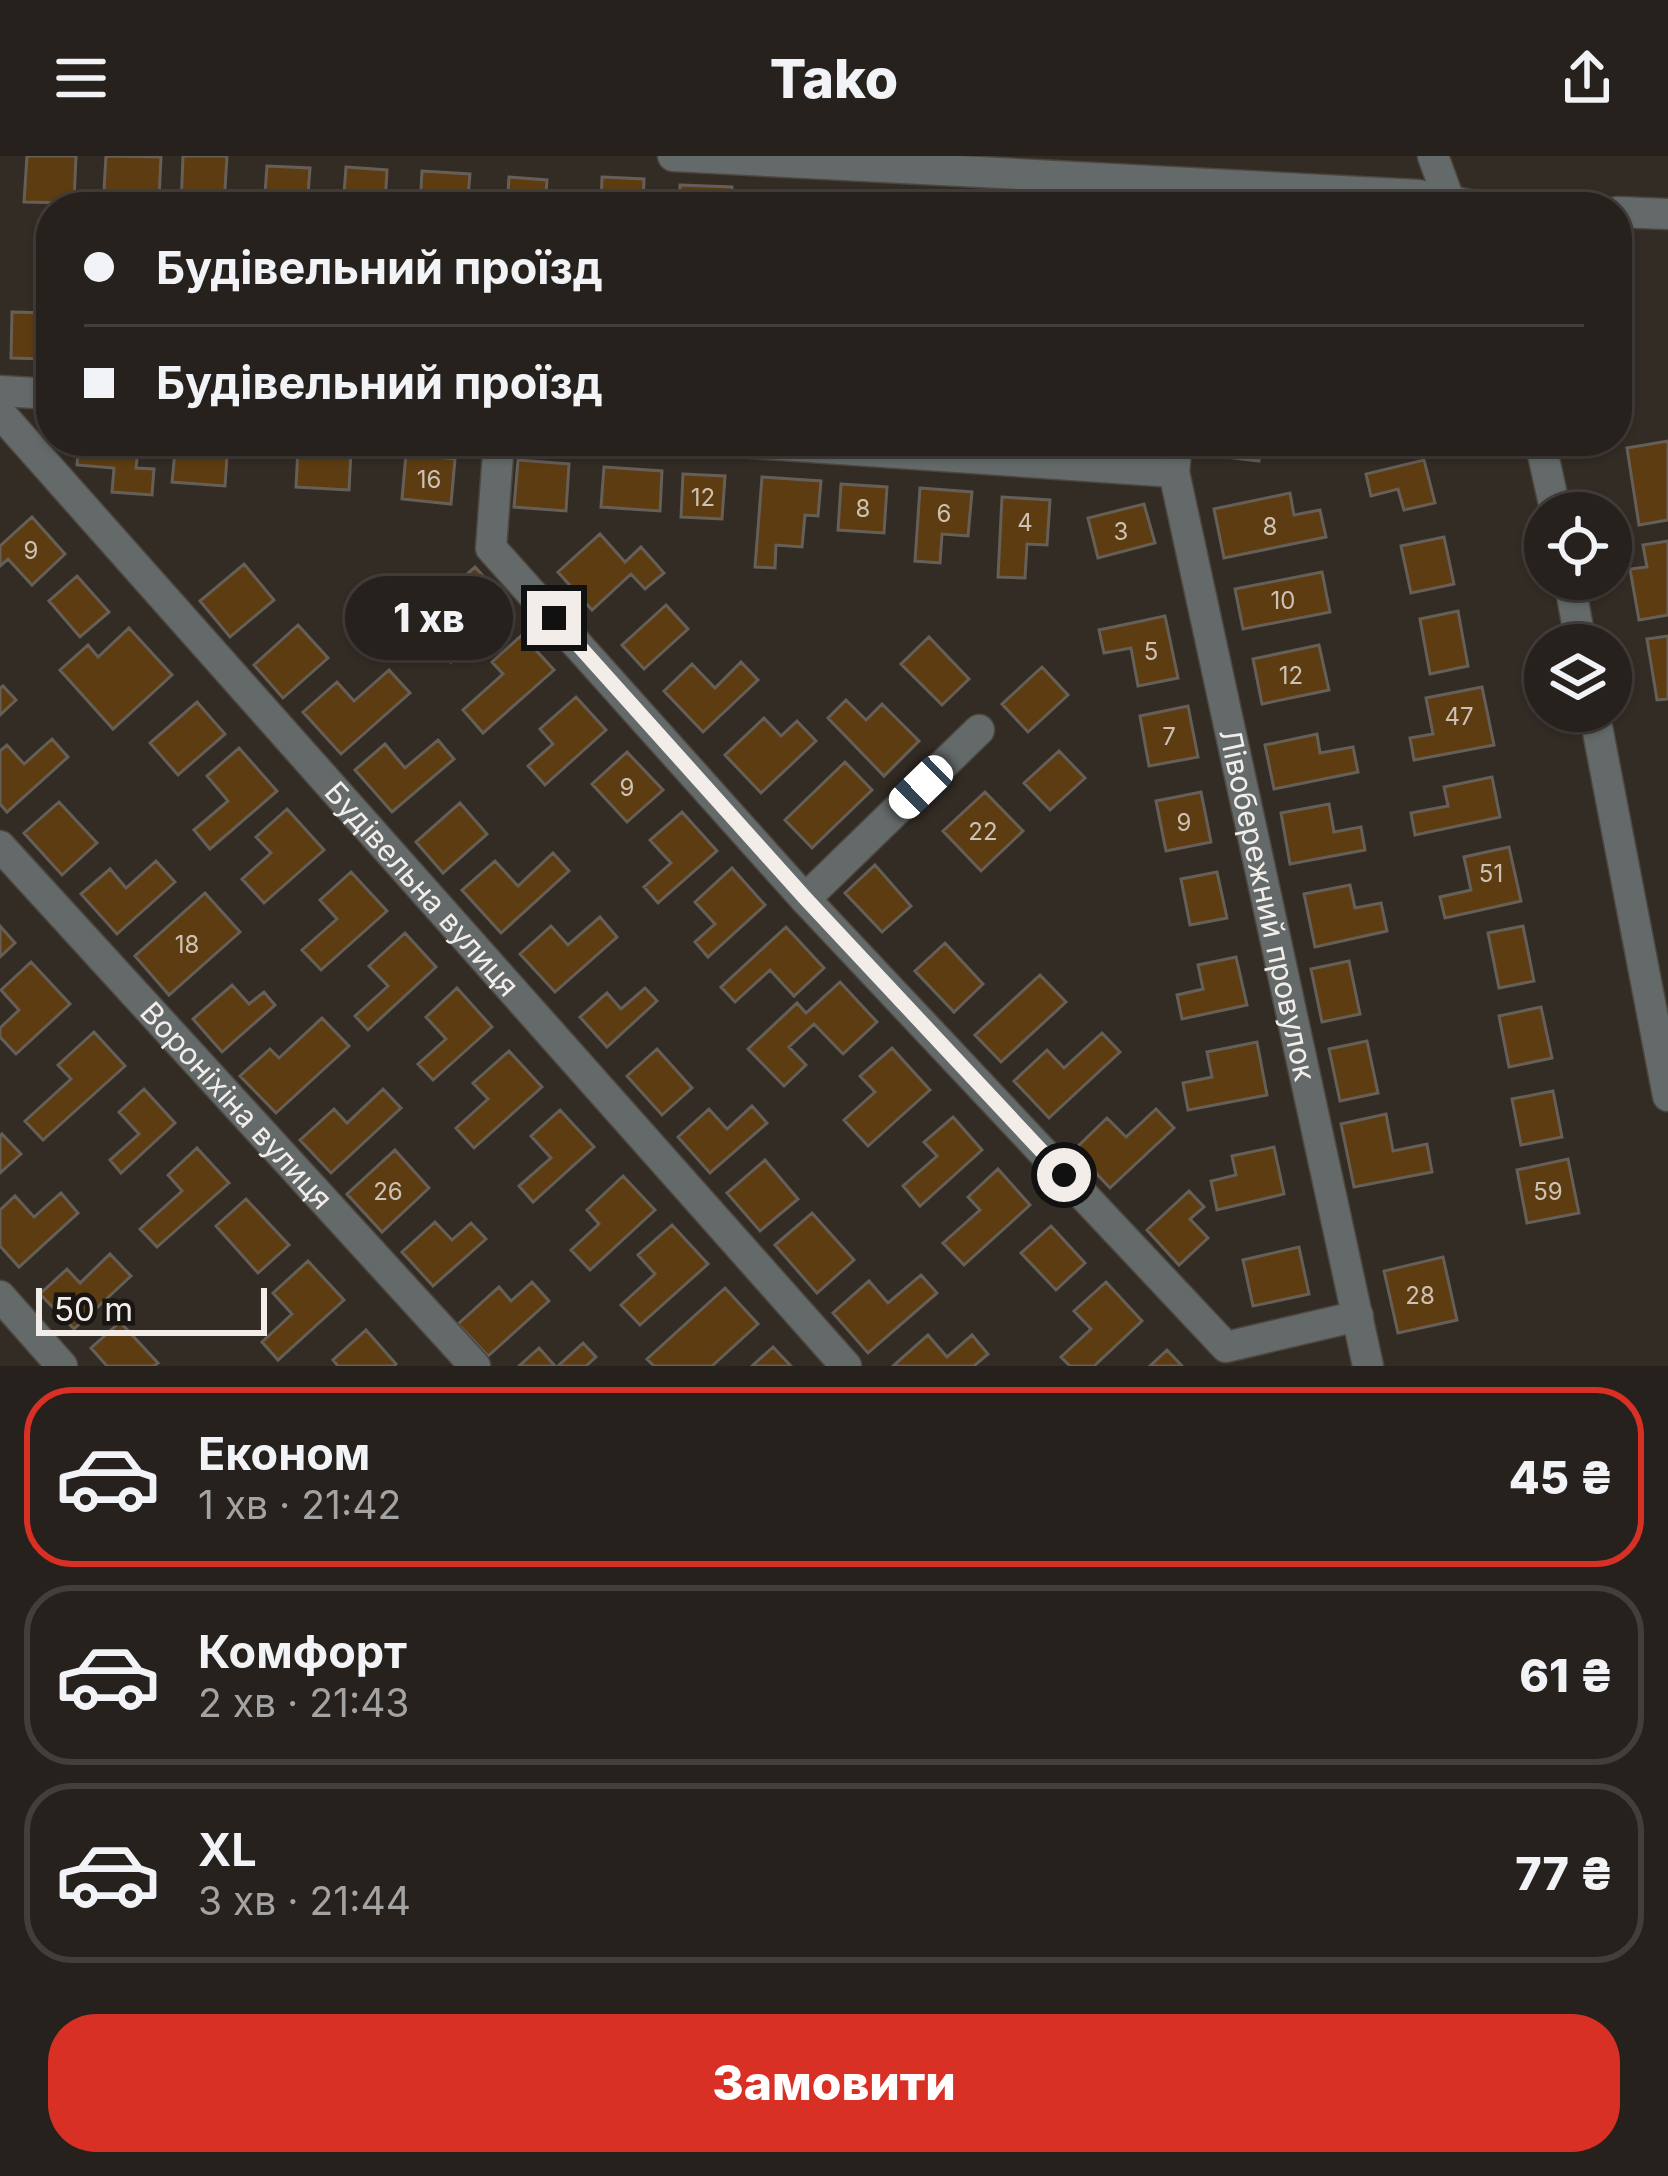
<!DOCTYPE html>
<html lang="uk">
<meta charset="utf-8">
<style>
body{margin:0;font-family:Inter,sans-serif;background:#322e29;color:#f1f3f6;height:100vh;display:flex;flex-direction:column;font-size:45px;white-space:nowrap}
*{box-sizing:border-box;margin:0}
p{font-size:39px;color:#a4a3a3}
.icon{flex:none;width:66px;height:66px;fill:none;stroke:currentColor;stroke-width:2;stroke-linecap:round;stroke-linejoin:round}
.map{position:relative;height:1210px;overflow:hidden}
.sheet{display:flex;flex-direction:column;background:#26211c;flex:1}
.sheet>*{flex:none}
.hud{position:absolute;left:36px;top:36px;width:1596px;height:264px;border-radius:48px;box-shadow:0 3px 9px #0004,0 0 0 3px #423e3b;display:grid;align-content:center;height:264px;padding:0 48px;background:#26211c}
.buttons{position:absolute;left:1524px;top:336px;display:grid;gap:24px}
.buttons a{display:grid;place-items:center;width:108px;height:108px;border-radius:50%;background:#26211c;box-shadow:0 3px 9px #0004,0 0 0 3px #423e3b;font-size:60px}
.scale{position:absolute;left:36px;bottom:30px;width:231px;box-sizing:border-box;padding-left:12px;border:6px solid #f2ede9;border-top:0;font-size:33px;line-height:42px;white-space:nowrap;color:#f2ede9;-webkit-text-stroke:9px #181512;paint-order:stroke}
.end{position:absolute;width:54px;height:54px;margin:-27px;border:15px solid #f2ede9;background:#111;box-shadow:0 0 0 6px #111}
.from{border-radius:50%}
.bubble{position:absolute;height:84px;border-radius:42px;background:#26211c;box-shadow:0 3px 9px #0004,0 0 0 3px #423e3b;font-size:39px;font-weight:800;line-height:84px;text-align:center}
.car{position:absolute;width:36px;height:72px;margin:-36px -18px;border-radius:15px;box-shadow:0 0 9px 3px #0007;background:linear-gradient(#fff 24%,#345 0 40%,#fff 0 76%,#345 0 86%,#fff 0)}
.hud b{display:flex;align-items:center;gap:42px;height:114px;font-size:45px}
.hud b+b{border-top:3px solid #423e3b}
.hud i{width:30px;height:30px;background:#f1f3f6}
ul{padding:21px 0 0;list-style:none}
li{display:flex;align-items:center;gap:36px;height:180px;margin:0 24px 18px;padding:0 24px;border:6px solid #423e3b;border-radius:48px}
li div{flex:1}
li b{display:block;font-size:45px}
li em{font-style:normal;font-weight:800}
li.selected{border-color:#d93025}
li>.icon{width:108px;height:108px;stroke-width:1.5}
.button{display:flex;gap:24px;margin-top:auto;padding:24px 48px}
.button a{flex:1;height:138px;border-radius:48px;background:#d93025;color:#fff;font-size:48px;font-weight:800;line-height:138px;text-align:center}
header{display:flex;justify-content:space-between;align-items:center;height:156px;padding:0 48px;background:#26211c;font-size:54px;font-weight:800}
.map>svg:first-child{display:block}
</style>
<header><svg class="icon" aria-label="menu" viewBox="0 0 24 24"><path d="M4 6h16M4 12h16M4 18h16"/></svg>Tako<svg class="icon" aria-label="share" viewBox="0 0 24 24"><path d="M12 15V3M7 8l5-5 5 5M5 13v7h14v-7"/></svg></header>
<div class="map">
<svg width="1668" height="1210" viewBox="0 0 1668 1210">
<rect width="100%" height="100%" fill="#332c25"/>
<!-- building -->
<path fill="#5d3c11" stroke="#665f57" stroke-width="3" d="M27 0H76L74 47 24 46Z
M106 0 161 1 159 42 129 41V51H103Z
M183 0H227L224 49 204 48 203 51H181Z
M267 10 310 12 307 51H264Z
M346 11 387 14 385 50 343 51Z
M422 15 470 18 467 51H420Z
M509 21 547 24 545 51H507Z
M602 21 644 23 643 51H601Z
M680 29 732 31 731 51H679Z
M754 38 802 40V51H753Z
M897 38 945 41V51H896Z
M830 40 875 43 874 51H829Z
M970 45 1019 49V51H970Z
M12 156 51 157V185H45V203L11 202Z
M79 285H139L136 312 154 313 152 339 112 336 114 312 77 309Z
M176 285 228 287 225 330 172 326Z
M1211 285H1261L1259 305 1209 299Z
M1668 285V364L1639 369 1627 292Z
M298 292 351 295 349 334 296 331Z
M406 298 455 303 451 348 402 343Z
M518 304 569 308 566 355 514 351Z
M1424 304 1435 347 1404 354 1398 333 1371 340 1366 318Z
M604 311 662 315 660 355 601 351Z
M683 318 725 320 722 363 681 361Z
M762 321 821 325 818 360 805 359 802 391 776 389 775 412 755 411Z
M841 328 887 331 884 377 838 374Z
M920 332 972 336 968 380 942 378 940 407 915 405Z
M1290 337 1294 359 1320 354 1326 381 1224 402 1214 353Z
M1002 341 1050 344 1047 389 1027 388 1025 422 998 421Z
M1144 348 1155 387 1098 402 1088 362Z
M32 361 65 398 32 429 8 403 0 410V390Z
M600 378 625 406 641 391 664 417 645 433 631 418 592 454 558 416Z
M1444 381 1454 428 1411 437 1401 390Z
M1668 385V459L1639 464 1630 413 1647 411 1643 389Z
M244 408 274 444 230 481 200 445Z
M475 411 512 452 451 506 432 484 452 468 434 447Z
M1322 416 1330 456 1243 473 1235 433Z
M77 420 109 456 80 481 49 445Z
M666 449 688 473 644 513 622 489Z
M1458 455 1468 510 1430 518 1420 463Z
M1165 460 1178 522 1138 530 1131 492 1104 497 1099 474Z
M298 469 328 502 283 542 254 509Z
M129 472 172 519 113 573 60 514 88 489 98 501Z
M522 479 554 514 483 577 463 554 503 518 492 506Z
M1668 480V543L1657 544 1647 483Z
M929 481 969 523 942 549 901 508Z
M1319 489 1329 534 1262 548 1253 503Z
M741 506 758 524 703 576 664 535 692 508 715 532Z
M1042 511 1068 539 1028 576 1002 548Z
M389 514 410 537 341 598 303 556 337 526 354 545Z
M3 530 16 544 0 559V532Z
M1482 531 1494 589 1414 604 1410 582 1433 578 1426 542Z
M576 541 606 574 545 629 528 610 553 588 540 573Z
M846 544 866 564 882 548 919 585 884 620 828 562Z
M197 546 225 578 178 619 150 587Z
M1188 550 1198 601 1149 610 1140 560Z
M764 562 781 580 797 565 816 585 761 637 725 599Z
M1317 578 1320 597 1353 591 1358 616 1274 633 1265 589Z
M52 583 68 601 7 656 0 648V595L7 589 24 608Z
M438 584 454 603 392 656 355 614 385 588 405 612Z
M239 592 277 635 210 693 194 674 228 645 207 620Z
M1059 595 1085 622 1050 654 1024 627Z
M627 596 663 634 627 666 592 628Z
M845 606 872 634 812 692 785 664Z
M1492 621 1500 661 1415 679 1411 657 1448 650 1444 631Z
M985 636 1023 675 981 715 943 675Z
M1201 636 1211 686 1166 695 1156 645Z
M59 646 97 687 62 719 24 677Z
M460 647 487 678 443 717 416 686Z
M1329 648 1334 676 1361 671 1365 694 1290 708 1281 657Z
M287 653 324 694 264 747 242 723 271 697 256 681Z
M682 656 717 695 658 747 644 731 671 707 650 684Z
M1509 691 1521 745 1445 762 1440 741 1471 734 1464 701Z
M553 697 569 715 501 777 462 734 495 705 518 730Z
M156 705 175 726 117 778 81 738 110 713 126 732Z
M875 709 911 750 882 776 845 737Z
M732 712 765 749 708 801 695 786 715 768 695 746Z
M351 716 387 755 321 814 302 794 337 763 320 744Z
M1217 716 1227 762 1190 769 1181 723Z
M1350 729 1355 752 1381 747 1387 775 1315 791 1304 738Z
M205 737 240 776 169 839 135 800Z
M600 761 617 781 555 836 520 798 551 770 568 789Z
M0 770 15 787 0 801Z
M1523 770 1534 825 1499 832 1488 777Z
M786 771 824 812 794 840 770 814 735 846 721 831Z
M405 777 436 811 368 874 355 860 388 830 369 810Z
M945 787 983 828 954 856 915 815Z
M1236 801 1247 849 1182 863 1177 839 1203 833 1198 809Z
M1349 805 1360 858 1322 866 1311 813Z
M31 806 70 848 16 898 0 881V872L19 854 1 834Z
M1040 819 1066 846 1001 906 975 879Z
M840 826 877 866 843 898 814 868 789 891 806 909 784 930 748 893 797 847 806 857Z
M232 829 249 848 264 836 275 849 222 896 193 863Z
M457 832 492 871 433 924 418 908 446 883 426 861Z
M645 832 657 845 607 891 580 861 607 837 621 853Z
M1541 851 1552 902 1509 911 1499 860Z
M322 862 349 890 276 957 240 920 270 893 279 902Z
M94 876 125 910 43 984 25 965 71 923 58 909Z
M1102 877 1120 896 1049 962 1014 925 1047 894 1064 912Z
M1367 885 1378 937 1340 945 1329 893Z
M1257 886 1267 939 1188 954 1183 927 1212 921 1207 896Z
M892 892 930 934 868 990 844 964 875 936 860 920Z
M657 893 692 932 662 959 627 920Z
M509 895 542 931 474 992 456 972 488 943 473 927Z
M144 933 175 967 121 1017 110 1004 139 978 119 956Z
M383 933 401 952 331 1017 300 984 334 953 347 967Z
M1553 935 1562 981 1521 989 1512 943Z
M752 950 767 967 710 1017 678 981 709 953 727 973Z
M1156 953 1174 972 1110 1032 1074 994 1107 962 1126 981Z
M560 954 594 991 533 1046 519 1030 551 1002 531 980Z
M1386 958 1393 995 1427 988 1432 1016 1354 1031 1341 968Z
M953 961 982 994 920 1050 903 1030 937 1000 924 986Z
M2 978 21 998 0 1017V981Z
M1274 991 1284 1038 1217 1054 1211 1025 1236 1019 1232 1000Z
M197 992 229 1027 157 1091 140 1073 182 1035 168 1019Z
M395 994 429 1032 382 1076 347 1038Z
M1568 1003 1579 1057 1527 1067 1517 1014Z
M765 1004 798 1043 760 1075 727 1037Z
M998 1013 1030 1049 964 1109 943 1087 980 1054 968 1041Z
M623 1020 655 1054 590 1114 571 1094 599 1068 587 1054Z
M1189 1035 1204 1051 1190 1063 1208 1082 1179 1109 1147 1074Z
M61 1037 78 1057 19 1111 0 1090V1054L15 1040 34 1061Z
M246 1043 289 1089 258 1117 216 1070Z
M812 1057 854 1104 817 1137 775 1089Z
M435 1066 452 1084 471 1067 486 1083 433 1130 402 1096Z
M672 1069 708 1108 640 1169 621 1149 655 1118 638 1099Z
M1051 1070 1085 1107 1056 1134 1021 1097Z
M1299 1091 1309 1138 1253 1150 1243 1104Z
M110 1098 131 1120 74 1173 40 1138 67 1113 80 1127Z
M1443 1101 1457 1164 1398 1177 1384 1115Z
M308 1105 344 1144 278 1204 262 1186 292 1158 273 1137Z
M921 1119 937 1137 868 1197 833 1157 869 1125 888 1147Z
M532 1126 549 1145 488 1200 458 1168 499 1131 511 1145Z
M1106 1126 1142 1165 1094 1210H1070L1061 1201 1091 1173 1074 1155Z
M725 1132 758 1168 712 1210H654L647 1203Z
M120 1166 158 1207 154 1210H107L91 1192Z
M366 1174 396 1208 394 1210H338L333 1204Z
M928 1179 947 1201 972 1179 988 1198 974 1210H893Z
M583 1187 596 1201 586 1210H558Z
M773 1191 791 1210H752Z
M539 1192 555 1210H519Z
M1167 1194 1182 1210H1150Z"/>
<g fill="none" stroke-linecap="round" stroke-linejoin="round">
<defs>
<g id="minor">
<path d="M673 0 1418 39 1480 51"/>
<path d="M1433 0 1449 44"/>
<path d="M1617 56 1668 58"/>
<path d="M0 235 51 238"/>
<path id="s1" d="M0 257 846 1210"/>
<path d="M499 285 491 392 805 743 1226 1191 1358 1160"/>
<path d="M724 285 1174 316"/>
<path id="s2" d="M1177 285 1174 316 1368 1210"/>
<path d="M1540 285 1556 357"/>
<path d="M1569 423 1581 489"/>
<path d="M1594 555 1668 940"/>
<path id="s3" d="M0 690 475 1210"/>
<path d="M805 743 979 574"/>
<path d="M0 1140 62 1210"/>
</g>
</defs>
<!-- minor casing -->
<use href="#minor" stroke="#4e4740" stroke-width="33"/>
<!-- minor -->
<use href="#minor" stroke="#64696a" stroke-width="30"/>
</g>
<g fill="none" stroke-linecap="round" stroke-linejoin="round">
<!-- route -->
<path stroke="#f2ede9" stroke-width="15" d="M554 462 806 743 1064 1019"/>
</g>
<g text-anchor="middle" dominant-baseline="central" stroke-width="9" stroke-linejoin="round" paint-order="stroke">
<!-- number labels -->
<g font-size="24" fill="#cdc1b3">
<text x="429" y="323">16</text>
<text x="703" y="341">12</text>
<text x="863" y="352">8</text>
<text x="944" y="357">6</text>
<text x="1025" y="366">4</text>
<text x="1270" y="370">8</text>
<text x="1121" y="375">3</text>
<text x="31" y="394">9</text>
<text x="1283" y="444">10</text>
<text x="1151" y="495">5</text>
<text x="1291" y="519">12</text>
<text x="1459" y="560">47</text>
<text x="1169" y="580">7</text>
<text x="627" y="631">9</text>
<text x="1184" y="666">9</text>
<text x="983" y="675">22</text>
<text x="1491" y="717">51</text>
<text x="187" y="788">18</text>
<text x="388" y="1035">26</text>
<text x="1548" y="1035">59</text>
<text x="1420" y="1139">28</text>
</g>
<!-- street labels -->
<g font-size="30" fill="#f2ede9" stroke="#181512">
<text stroke="none"><textPath href="#s1" startOffset="636">Будівельна вулиця</textPath></text>
<text stroke="none"><textPath href="#s2" startOffset="474">Лівобережний провулок</textPath></text>
<text stroke="none"><textPath href="#s3" startOffset="351">Вороніхіна вулиця</textPath></text>
</g>
</g>
</svg>
<div class="buttons">
<a><svg class="icon" aria-label="locate" viewBox="0 0 24 24"><circle cx="12" cy="12" r="6"/><path d="M12 2v4M12 18v4M2 12h4M18 12h4"/></svg></a>
<a><svg class="icon" aria-label="layers" viewBox="0 0 24 24"><path d="M12 4l9 5-9 5-9-5zM3 14l9 5 9-5"/></svg></a>
</div>
<div class="scale">50 m</div>
<i class="end from" style="left:1064px;top:1019px"></i>
<i class="end" style="left:554px;top:462px"></i>
<div class="bubble" style="left:345px;top:420px;width:168px">1 хв</div>
<i class="car" style="left:921px;top:631px;rotate:226deg"></i>
<div class="hud">
<b><i class="from"></i>Будівельний проїзд</b>
<b><i></i>Будівельний проїзд</b>
</div>
</div>
<section class="sheet">
<ul>
<li class="selected"><svg class="icon" aria-label="car" viewBox="0 0 24 24"><path d="M5 17H2v-5l4-1 3-4h7l3 4 3 1v5h-3M9 17h6M6 11h13"/><circle cx="7" cy="17" r="2"/><circle cx="17" cy="17" r="2"/></svg><div><b>Економ</b><p>1 хв · 21:42</p></div><em>45 ₴</em></li>
<li><svg class="icon" aria-label="car" viewBox="0 0 24 24"><path d="M5 17H2v-5l4-1 3-4h7l3 4 3 1v5h-3M9 17h6M6 11h13"/><circle cx="7" cy="17" r="2"/><circle cx="17" cy="17" r="2"/></svg><div><b>Комфорт</b><p>2 хв · 21:43</p></div><em>61 ₴</em></li>
<li><svg class="icon" aria-label="car" viewBox="0 0 24 24"><path d="M5 17H2v-5l4-1 3-4h7l3 4 3 1v5h-3M9 17h6M6 11h13"/><circle cx="7" cy="17" r="2"/><circle cx="17" cy="17" r="2"/></svg><div><b>XL</b><p>3 хв · 21:44</p></div><em>77 ₴</em></li>
</ul>
<div class="button"><a>Замовити</a></div>
</section>
